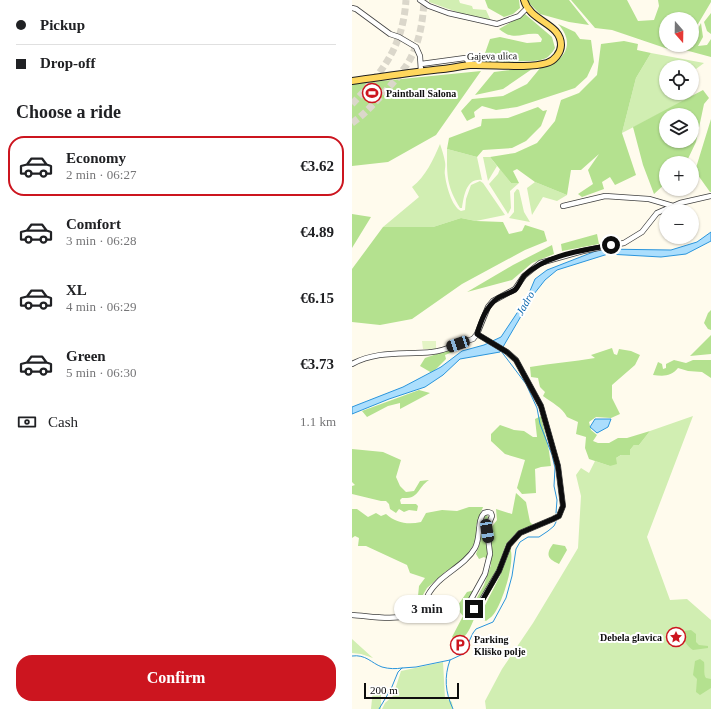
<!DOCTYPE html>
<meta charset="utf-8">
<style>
body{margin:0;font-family:"Times New Roman",serif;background:#f2f2f2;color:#202124;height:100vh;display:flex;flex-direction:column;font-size:15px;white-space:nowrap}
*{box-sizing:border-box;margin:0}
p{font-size:13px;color:#757577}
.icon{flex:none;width:22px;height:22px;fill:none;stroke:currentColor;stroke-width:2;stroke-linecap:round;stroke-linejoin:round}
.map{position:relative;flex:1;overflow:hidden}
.panel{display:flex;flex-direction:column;background:#fff;width:352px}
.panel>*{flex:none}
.top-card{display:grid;align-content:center;height:88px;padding:0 16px;background:#fff}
.needle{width:26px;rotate:160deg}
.buttons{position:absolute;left:307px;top:12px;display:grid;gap:8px}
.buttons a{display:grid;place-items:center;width:40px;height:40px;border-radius:50%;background:#fff;box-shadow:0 1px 3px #0004;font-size:20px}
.scale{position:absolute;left:12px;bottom:10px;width:95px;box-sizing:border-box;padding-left:4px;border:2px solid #0d0d0d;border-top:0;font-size:11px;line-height:14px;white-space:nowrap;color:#0d0d0d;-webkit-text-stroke:3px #fff;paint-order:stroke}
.end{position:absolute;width:18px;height:18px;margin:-9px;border:5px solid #0d0d0d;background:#fff;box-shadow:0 0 0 2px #fff}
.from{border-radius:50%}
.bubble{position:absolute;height:28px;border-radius:14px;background:#fff;box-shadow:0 1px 3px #0004;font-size:13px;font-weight:700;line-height:28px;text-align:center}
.car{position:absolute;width:12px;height:24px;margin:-12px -6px;border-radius:5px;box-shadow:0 0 3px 1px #0007;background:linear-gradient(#222 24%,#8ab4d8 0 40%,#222 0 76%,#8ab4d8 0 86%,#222 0)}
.top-card b{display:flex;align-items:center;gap:14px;height:38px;font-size:15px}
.top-card b+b{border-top:1px solid #e0e0e0}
.top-card i{width:10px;height:10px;background:#202124}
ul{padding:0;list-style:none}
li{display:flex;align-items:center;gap:12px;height:60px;margin:0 8px 6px;padding:0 8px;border:2px solid transparent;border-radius:16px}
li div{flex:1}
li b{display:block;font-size:15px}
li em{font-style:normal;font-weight:700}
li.on{border-color:#cc151f}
li>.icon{width:36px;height:36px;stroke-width:1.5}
h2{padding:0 16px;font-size:18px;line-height:48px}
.pay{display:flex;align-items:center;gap:10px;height:44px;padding:0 16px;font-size:15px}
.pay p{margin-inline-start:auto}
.cta{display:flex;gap:8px;margin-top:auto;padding:8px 16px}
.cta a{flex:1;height:46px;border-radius:16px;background:#cc151f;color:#fff;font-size:16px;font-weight:700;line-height:46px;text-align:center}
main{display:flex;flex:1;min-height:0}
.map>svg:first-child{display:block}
</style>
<main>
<section class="panel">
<div class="top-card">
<b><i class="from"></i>Pickup</b>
<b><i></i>Drop-off</b>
</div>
<h2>Choose a ride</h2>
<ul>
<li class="on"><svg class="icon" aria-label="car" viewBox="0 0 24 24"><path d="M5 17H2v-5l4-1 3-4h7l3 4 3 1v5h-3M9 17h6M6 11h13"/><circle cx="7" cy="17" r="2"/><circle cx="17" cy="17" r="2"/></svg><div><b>Economy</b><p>2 min · 06:27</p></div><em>€3.62</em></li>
<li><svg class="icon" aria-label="car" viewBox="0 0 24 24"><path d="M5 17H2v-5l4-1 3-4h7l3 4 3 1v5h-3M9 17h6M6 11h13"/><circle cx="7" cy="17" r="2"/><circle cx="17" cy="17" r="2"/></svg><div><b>Comfort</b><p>3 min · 06:28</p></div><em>€4.89</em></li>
<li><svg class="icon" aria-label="car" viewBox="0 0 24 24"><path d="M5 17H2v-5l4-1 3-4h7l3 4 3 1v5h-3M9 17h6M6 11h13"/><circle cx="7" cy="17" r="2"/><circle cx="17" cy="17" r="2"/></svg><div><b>XL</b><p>4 min · 06:29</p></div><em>€6.15</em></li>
<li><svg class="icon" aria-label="car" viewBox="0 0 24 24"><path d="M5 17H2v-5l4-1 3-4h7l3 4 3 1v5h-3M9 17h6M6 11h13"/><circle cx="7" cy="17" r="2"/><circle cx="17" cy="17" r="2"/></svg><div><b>Green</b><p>5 min · 06:30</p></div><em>€3.73</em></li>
</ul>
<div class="pay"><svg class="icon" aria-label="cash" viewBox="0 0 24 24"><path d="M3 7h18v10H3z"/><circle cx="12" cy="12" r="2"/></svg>Cash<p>1.1 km</p></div>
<div class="cta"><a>Confirm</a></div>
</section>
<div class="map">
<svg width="359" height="709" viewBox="0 0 359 709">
<rect width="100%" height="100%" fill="#fffbed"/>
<!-- green -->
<path fill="#d1eeb2" d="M77 0H107L108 3 120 6 121 9 134 10 139 21 133 22 77 2Z
M299 53 352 63 340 72V67H314V93H328L332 101 270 133 284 78Z
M88 144C90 150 92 156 93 162 94 167 92 171 93 175 94 185 100 207 109 211L113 210 114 199 119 185 128 181 131 183 153 215 124 221 109 218 81 227H31L67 197 60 187C74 176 81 160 88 144Z
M95 149 125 157 130 180C114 178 112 196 110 208H108C94 185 95 175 95 149Z
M131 157H138L145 166 136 181Z
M148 169 159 183H167L158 191 159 208 156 214 137 184 146 174Z
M183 182 215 195 205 201 191 197 180 215 175 188Z
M165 189 167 190 172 212 178 222 157 218 162 212V193Z
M341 416 295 537 318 600 335 599 359 620V709H134L133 701 150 669 181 623 226 548 229 496 224 475 229 468 237 473 243 461 258 466 264 458 278 450 282 445H287L298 431Z
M0 639 21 658 9 654 0 653Z
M91 662 93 698 100 702 101 709H30L33 703 41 696 49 671Z
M21 689 29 692V709H19Z"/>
<!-- forest -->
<path fill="#b4e18f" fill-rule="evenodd" d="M133 0H167L168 8 161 14 152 17 136 8Z
M176 0H217L237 25 217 22 188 14 176 2Z
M219 0H275L286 21 302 20 307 6 306 0H359V2L346 24 340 31V19H314V45H328L319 50 260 30 243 28Z
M359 13V34L355 31 352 22Z
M173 14 200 37 203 48C197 58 193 60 181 61L124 62 132 56 138 39 148 37 175 43 189 42 190 39 186 34C170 32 162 42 147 29Z
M349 23 351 37 346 46 355 45 359 39V57L333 50 336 45H340V39Z
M206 24 223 32 228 39 239 40 242 62 235 77 223 88 165 107 144 110 130 106 122 112 123 117 115 121 109 111 120 99 151 96 175 84 189 67C196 68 201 65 206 60 219 49 217 36 206 24Z
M272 41 286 44 285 50 299 53 284 78 270 133 284 175 263 185 258 177 250 182 252 189 230 197 226 194 241 184 236 170 247 154 229 170H219L215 195 183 182 165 169 161 171 167 183H159L138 157 163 153 185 143 203 121 209 100 227 93 245 75 249 44Z
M183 67 151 89 123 95 142 72Z
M129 71 84 135 36 162 0 166V84Z
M351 90 357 98 352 104 344 142 334 163H314V183L302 194 291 165 281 127ZM314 115H340V141H314Z
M186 107 191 111 195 110 189 126 174 141 160 148 131 150 125 157 95 149 97 138 129 126 130 119 156 118Z
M359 119V192H358L343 171Z
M0 214 19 217 0 248Z
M109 218 124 221 151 222 157 234 170 231 173 225 192 231 195 241 173 250 110 284 60 319 28 325 0 322V269L31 227H81Z
M245 234 247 244 210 251 209 244Z
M200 245 202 254 180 263 160 280 115 292 161 265Z
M359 310V330L356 329 352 323 356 313Z
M359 335V354L338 356Z
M105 347 103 351 93 355 94 359 80 373 68 366 73 358Z
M260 348 262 354 265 355 267 349 279 351 288 355 283 365 260 385V398L268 414 259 418 244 417 237 422 239 430 245 435 241 441 246 443H257L266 438H275L298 431 287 445H282L278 450V455H269L264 458 265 464 258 466 237 459 233 448 234 437 224 434 226 422 215 417C210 407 200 403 191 396L193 392 188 387 186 378 179 377 178 367C200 363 221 362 243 358L239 355Z
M322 360 334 363 341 360H359V378L350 372 336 371 326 368C319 377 311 376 301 375L306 362 310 364 311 369 314 368V364Z
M67 390 78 393 48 409V403L36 406 15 417 10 411Z
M189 416 197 451 199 466 189 467 183 469 184 493 170 494 165 488 173 460 153 454 139 441V434L148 425 162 430 172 431 181 437H185L183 419Z
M0 449 31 452 49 460 44 477 48 486 54 492 62 491 68 481 77 480C64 489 68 499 50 498L48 500 49 504H64L66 506 65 511 57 510 52 512 47 509 44 513 38 509 37 504 34 501H29L0 494V486L3 485 0 482Z
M164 493 174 502 178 522 181 525 166 531 154 544 145 570 126 604 123 601 132 585 139 565 138 529 145 520 144 509 160 514Z
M117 507H131L124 526 126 532 124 541 111 560 93 572 75 588 65 605 51 612H42L66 596 67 586 73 578 58 573 55 565 14 546H6L7 538 3 536 0 538V509H5L16 517 24 513 29 516 34 514C44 523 56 525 69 522L74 513 90 510 105 511Z
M135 515 136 517 132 529 136 549 135 559 132 557 127 559 124 554C130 541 129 530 133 516Z
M201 544 213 546 215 550 207 564C196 559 193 555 201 544Z
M158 548C164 560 150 605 141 615 140 617 136 619 134 621L127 617 148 576Z
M123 590 115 604 120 613H124V615C119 624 114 646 100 637L111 616 106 610V605L115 592Z
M339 630 344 634V642L347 645 356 646V648L341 650C334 645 331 640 332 631Z
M348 659 352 662C353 667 351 674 354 678L359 679V688L348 695 344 692 345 679 341 675 343 661Z"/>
<!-- pitch -->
<path fill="#e4f4c5" d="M70 341H84V349H71Z"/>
<!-- water -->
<path fill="#abdefd" stroke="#2a95dc" d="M359 232V241L334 254 309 257 256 254 205 270 193 280 182 294 148 352 108 359 91 375 73 387 37 399 0 414V407L5 405 51 387 89 367 110 351 132 345 149 337 175 298 183 279 195 270 249 249 319 250 345 242Z
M243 419H259L256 427 245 433 238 427Z"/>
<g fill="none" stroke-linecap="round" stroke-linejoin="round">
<!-- stream -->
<path stroke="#2a95dc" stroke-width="1" d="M149 351 174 384 185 408 188 424 200 455 203 468 202 486 205 500 204 513
M0 656C14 654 19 663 30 667 37 669 44 669 50 668
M98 660C92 677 93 692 101 709
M27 709 39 689 46 672 50 668 64 667 98 660 111 654 121 633 124 629 141 622 154 598 160 576 164 549 168 542 176 537H187L196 531 202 526 204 522"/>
<!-- highway-tunnel -->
<path stroke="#dbd7cb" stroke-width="7" stroke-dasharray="7 3.5" stroke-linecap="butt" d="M0 104C31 72 51 46 54 0
M0 123C12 115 21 104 31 94 38 86 45 79 51 70 66 51 71 24 72 0"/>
<defs>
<path id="minor" d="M68 0 77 6 96 13 145 24 167 16 175 8
M0 8 4 9 38 34 47 37 64 47 68 56 69 71
M69 64 113 58 116 61 117 65
M211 206 253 196 297 199 321 206
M0 364C26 350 52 355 80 352 93 351 108 343 121 339L125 334
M0 615C22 616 57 625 73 604 74 601 75 598 76 595 79 589 83 585 87 581 99 570 115 562 123 548 129 537 125 520 132 513L136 512 139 513 140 516 135 528 138 554 133 574 117 603 118 607 121 609 125 608 147 571 157 545 168 533 201 519 207 516 211 506 206 466 189 406 164 360 155 352 125 334 136 307 141 301 163 289 172 276 188 263 231 251 272 243 290 232 305 213 328 203 359 196"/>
<path id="major" d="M0 81C30 77 61 72 91 69 100 68 109 66 118 65 140 64 175 69 195 63 202 61 209 53 209 45 209 23 178 22 172 0"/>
</defs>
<!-- minor casing -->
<use href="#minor" stroke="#404040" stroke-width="6"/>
<!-- major casing -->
<use href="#major" stroke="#1e1e1e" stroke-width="8"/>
<!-- minor -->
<use href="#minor" stroke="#fff" stroke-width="4.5"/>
<!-- major -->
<use href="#major" stroke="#ffd75d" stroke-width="6"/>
</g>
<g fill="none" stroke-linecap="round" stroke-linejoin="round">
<!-- route -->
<path stroke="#0d0d0d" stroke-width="5" d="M122 609 126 608 147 571 157 545 168 533 201 519 207 516 211 506 206 466 189 406 164 360 155 352 125 334C129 321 134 306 146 298 151 295 158 293 163 290 167 286 169 279 173 275 196 254 230 251 259 245"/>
</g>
<!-- icons -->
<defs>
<symbol id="stadium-ring" viewBox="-11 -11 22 22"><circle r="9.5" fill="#fff" stroke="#cc151f" stroke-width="1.5"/><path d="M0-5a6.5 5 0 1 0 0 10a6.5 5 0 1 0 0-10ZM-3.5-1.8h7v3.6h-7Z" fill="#cc151f"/></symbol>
<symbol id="sight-ring" viewBox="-11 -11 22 22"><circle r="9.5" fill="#fff" stroke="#cc151f" stroke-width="1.5"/><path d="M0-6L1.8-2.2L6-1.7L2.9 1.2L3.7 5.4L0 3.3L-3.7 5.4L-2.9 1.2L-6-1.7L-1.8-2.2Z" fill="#cc151f"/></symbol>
<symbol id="parking-ring" viewBox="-11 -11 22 22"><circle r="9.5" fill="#fff" stroke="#cc151f" stroke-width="1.5"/><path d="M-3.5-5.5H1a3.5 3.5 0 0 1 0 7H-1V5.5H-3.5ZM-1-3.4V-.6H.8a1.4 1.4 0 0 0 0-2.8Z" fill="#cc151f"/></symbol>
</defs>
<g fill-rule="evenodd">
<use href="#stadium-ring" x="9" y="82" width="22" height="22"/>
<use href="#sight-ring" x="313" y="626" width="22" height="22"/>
<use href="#parking-ring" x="97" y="634" width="22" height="22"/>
</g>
<g text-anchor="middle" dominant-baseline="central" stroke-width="4" stroke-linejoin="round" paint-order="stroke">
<!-- street labels -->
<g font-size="10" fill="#0d0d0d" stroke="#fff">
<text transform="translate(140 56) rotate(-1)">Gajeva ulica</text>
</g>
<!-- poi labels -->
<g font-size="10" font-weight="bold" fill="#0d0d0d" stroke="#fff" text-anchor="start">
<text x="34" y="93">Paintball Salona</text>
<text x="310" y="637" text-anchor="end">Debela glavica</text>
<text x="122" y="639">Parking<tspan x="122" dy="12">Kliško polje</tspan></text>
</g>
<!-- water labels -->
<g font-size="11" font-style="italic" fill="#0865ad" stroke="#fff">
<text transform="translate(173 303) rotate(-60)">Jadro</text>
</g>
</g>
</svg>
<div class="buttons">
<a><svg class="needle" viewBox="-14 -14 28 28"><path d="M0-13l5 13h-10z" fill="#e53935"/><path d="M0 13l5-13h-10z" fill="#757577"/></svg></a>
<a><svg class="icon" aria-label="locate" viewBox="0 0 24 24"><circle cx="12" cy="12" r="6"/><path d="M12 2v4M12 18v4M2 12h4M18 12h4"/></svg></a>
<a><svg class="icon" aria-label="layers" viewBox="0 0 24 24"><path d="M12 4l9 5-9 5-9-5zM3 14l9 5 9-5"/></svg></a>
<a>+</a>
<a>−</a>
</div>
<div class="scale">200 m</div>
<i class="end from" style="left:259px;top:245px"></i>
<i class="end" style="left:122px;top:609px"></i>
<div class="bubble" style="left:42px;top:595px;width:66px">3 min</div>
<i class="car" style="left:106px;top:344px;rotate:251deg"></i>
<i class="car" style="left:135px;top:531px;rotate:171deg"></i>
</div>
</main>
